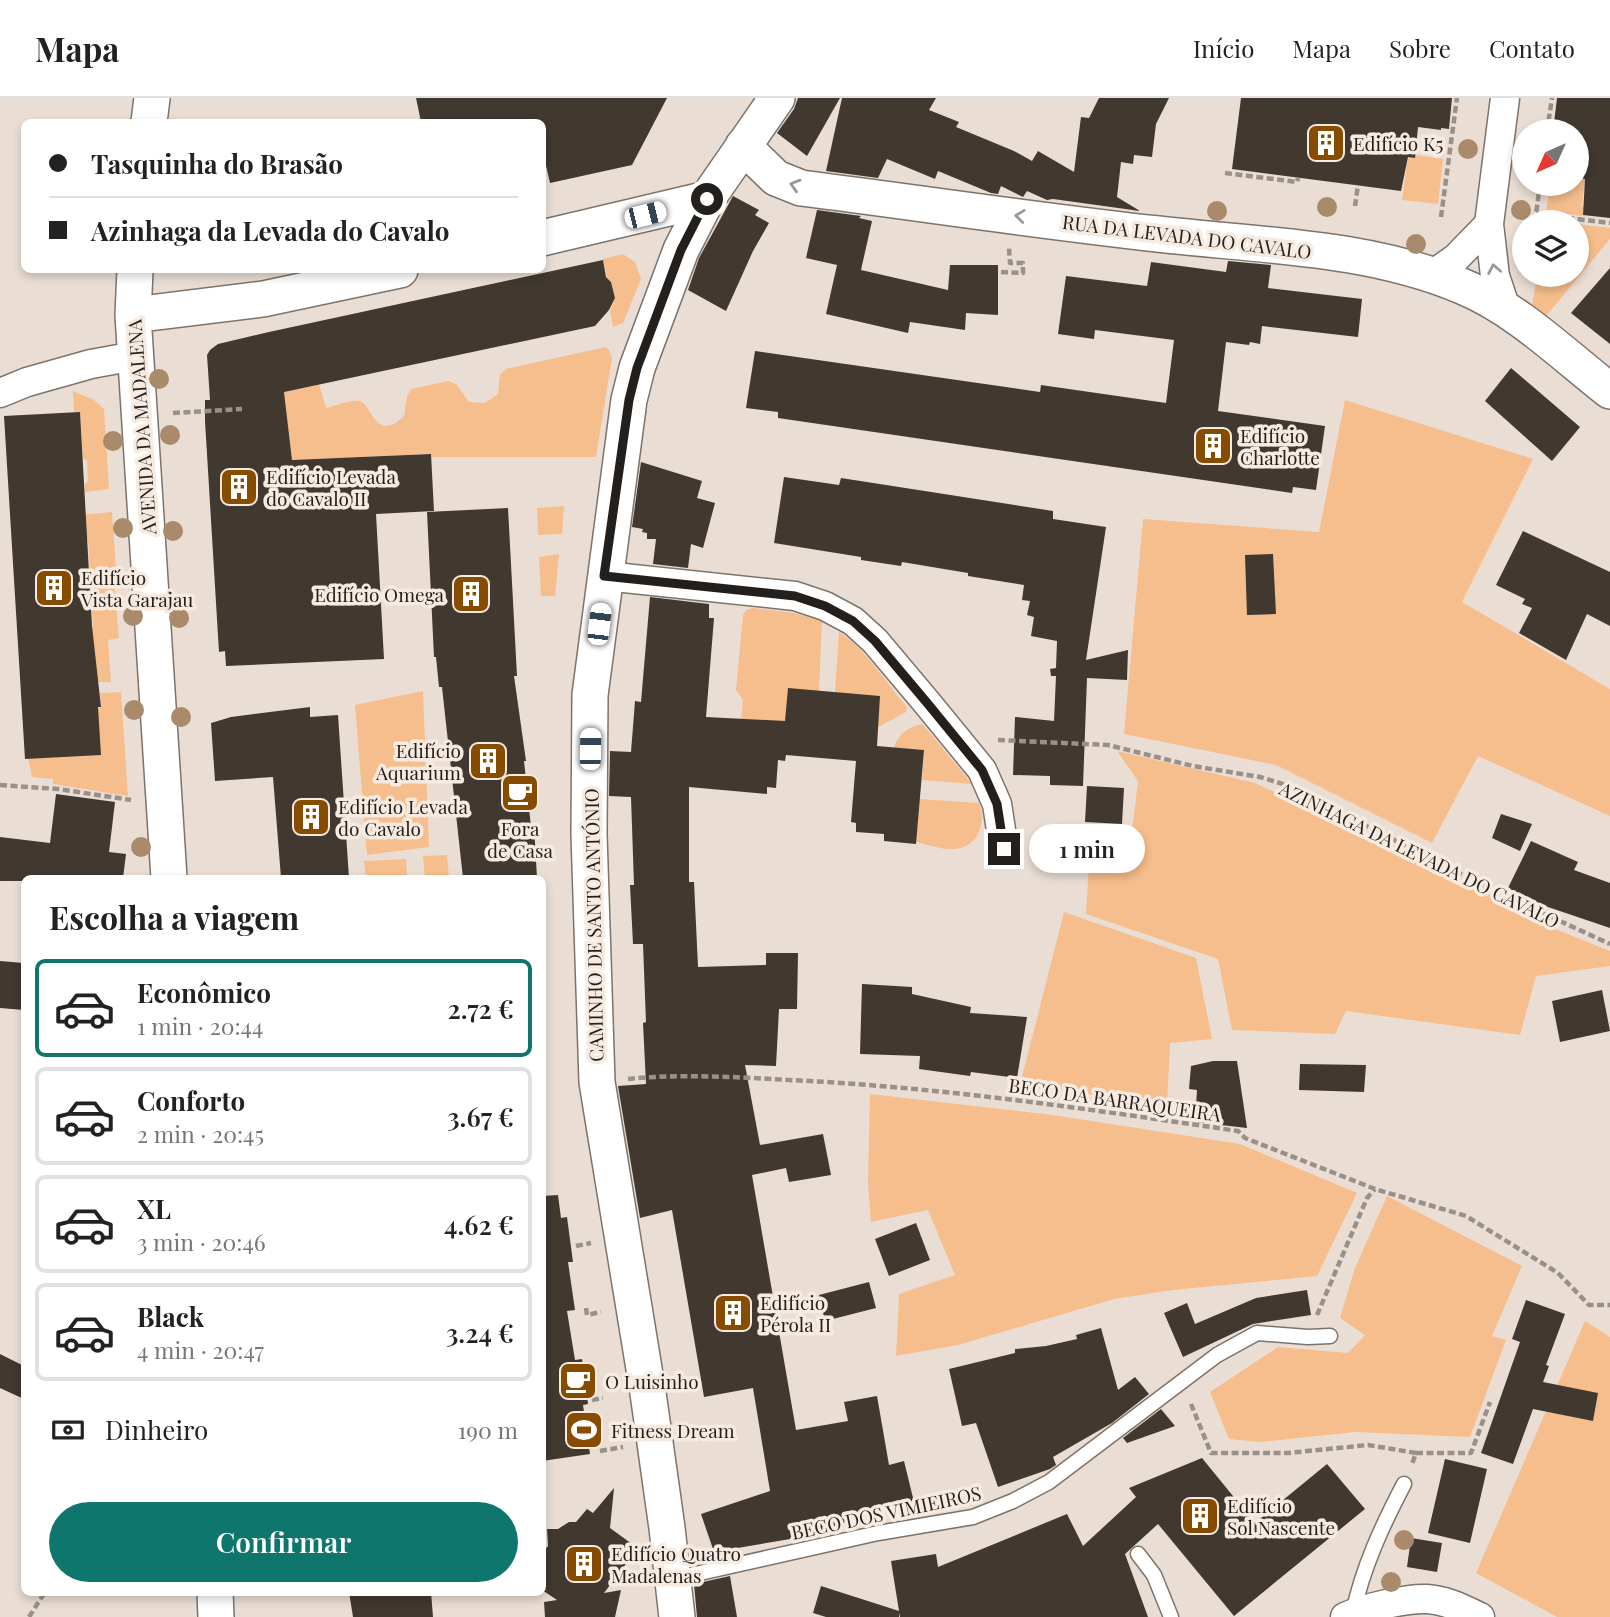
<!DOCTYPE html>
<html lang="pt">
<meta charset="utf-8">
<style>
body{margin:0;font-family:"Playfair Display",serif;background:#f2f2f2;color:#222;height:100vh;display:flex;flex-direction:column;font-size:26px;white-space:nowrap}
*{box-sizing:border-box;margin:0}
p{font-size:23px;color:#767676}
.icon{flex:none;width:38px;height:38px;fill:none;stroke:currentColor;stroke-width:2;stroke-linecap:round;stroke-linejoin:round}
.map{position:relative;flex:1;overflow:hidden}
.panel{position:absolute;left:21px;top:777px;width:525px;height:721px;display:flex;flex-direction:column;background:#fff;border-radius:10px;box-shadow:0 4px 10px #0003}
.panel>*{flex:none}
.guide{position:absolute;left:21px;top:21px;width:525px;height:154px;border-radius:10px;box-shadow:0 4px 10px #0003;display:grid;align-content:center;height:154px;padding:0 28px;background:#fff}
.needle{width:46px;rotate:225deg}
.tools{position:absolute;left:1512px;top:21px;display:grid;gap:14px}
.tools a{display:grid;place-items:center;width:77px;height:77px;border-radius:50%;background:#fff;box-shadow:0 4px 10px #0003;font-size:35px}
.end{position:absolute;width:32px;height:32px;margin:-16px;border:9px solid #231f1c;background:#fff;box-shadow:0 0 0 4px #fff}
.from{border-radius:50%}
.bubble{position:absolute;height:49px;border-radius:24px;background:#fff;box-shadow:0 4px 10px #0003;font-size:23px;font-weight:600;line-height:49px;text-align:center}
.car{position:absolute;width:21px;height:42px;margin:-21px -10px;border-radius:9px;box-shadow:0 0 5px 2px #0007;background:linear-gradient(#fff 24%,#345 0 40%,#fff 0 76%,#345 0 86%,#fff 0)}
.guide b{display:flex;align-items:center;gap:24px;height:66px;font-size:26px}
.guide b+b{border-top:2px solid #e0e0e0}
.guide i{width:18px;height:18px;background:#222}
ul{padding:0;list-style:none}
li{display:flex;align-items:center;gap:21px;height:98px;margin:0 14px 10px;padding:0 14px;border:4px solid #e0e0e0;border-radius:10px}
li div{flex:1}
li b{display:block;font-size:26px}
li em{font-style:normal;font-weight:600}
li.on{border-color:#0f766e}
li>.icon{width:63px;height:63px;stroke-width:1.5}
h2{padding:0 28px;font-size:32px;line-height:84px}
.pay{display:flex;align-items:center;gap:18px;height:77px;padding:0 28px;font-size:26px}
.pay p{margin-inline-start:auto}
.primary-button{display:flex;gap:14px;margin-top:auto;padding:14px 28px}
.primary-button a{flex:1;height:80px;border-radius:42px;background:#0f766e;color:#fff;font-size:28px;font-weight:600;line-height:80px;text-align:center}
header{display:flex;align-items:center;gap:42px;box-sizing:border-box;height:98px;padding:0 35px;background:#fff;border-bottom:2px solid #e0e0e0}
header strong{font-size:33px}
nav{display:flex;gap:38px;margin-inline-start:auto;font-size:24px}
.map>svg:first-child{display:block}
</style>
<header>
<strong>Mapa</strong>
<nav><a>Início</a><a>Mapa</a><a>Sobre</a><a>Contato</a></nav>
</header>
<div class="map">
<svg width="1610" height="1519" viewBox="0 0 1610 1519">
<rect width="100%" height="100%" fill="#eaded4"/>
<!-- green -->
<path fill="#f6be8c" d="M1415 57 1443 61 1438 106 1402 102 1408 59 1415 60Z
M1577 79 1585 81 1582 108 1584 109 1583 118 1546 113 1550 86H1577Z
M1577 126 1610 130V141L1542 223 1531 214 1537 177H1577Z
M623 156 635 164 641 181 623 225 613 229 610 213 615 200 611 184 607 179 603 161Z
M320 224 333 284 319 286 326 310C335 308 351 301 360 303 371 306 376 346 404 318L407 298 411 291 449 283 457 287 469 304 485 305 498 296 500 277 506 271 606 249 609 252 612 260 596 359H431L430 356 292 362 284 294Z
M73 293 94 302 104 311 109 391 85 394V385L88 384 87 362 83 361 80 314H74Z
M1345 302 1533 361 1462 504 1610 591V718L1478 658 1432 745 1276 667 1124 636 1143 421 1319 434Z
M564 408 562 436 538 437 537 410Z
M112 414 116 471 90 474 88 442 81 441 80 417Z
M559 456 555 498H541L539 459Z
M114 482 119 540 108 542 111 584H97L87 528H93L91 497H94L93 483Z
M753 510 794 515 822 523 819 593 785 630 741 622 743 602 736 592 743 517 746 512Z
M839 534C868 553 885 584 907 609L906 614 878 629 835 594Z
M423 593 429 749 367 757 355 607Z
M121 594 128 698 53 686V681L32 679 28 660 101 609 100 595Z
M922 626 925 629 972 686 922 682 924 652 894 650C898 636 908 629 922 626Z
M1117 653 1255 685 1441 770 1555 831 1610 853V868L1536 878 1520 937 1346 913 1335 936 1232 932 1218 861 1086 816 1091 734 1132 733 1138 683Z
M919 701 979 705C987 725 978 749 955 751 942 752 928 747 916 744Z
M447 757 449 780H425L423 758Z
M406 761 407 780H366L364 763Z
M1064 814 1196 860 1212 941 1170 945 1167 1007 1020 987Z
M870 996 1053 1017 1240 1046 1357 1095 1317 1178 1173 1192 1114 1201 958 1247 896 1258 899 1196 955 1177 928 1112 871 1124 868 1084Z
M1387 1098 1522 1168 1492 1238 1506 1242 1470 1339 1356 1334 1260 1344 1229 1341 1210 1294 1278 1249 1348 1255 1365 1237 1340 1220 1355 1170Z
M1585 1223 1610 1239V1519H1557L1476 1475Z"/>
<!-- building -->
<path fill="#413830" d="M416 0H667L632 67 550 85 542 50V24H421Z
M798 0H840L807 58 777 35 794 11Z
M842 0H936L929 12 959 24 956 29 1014 53 1032 63 1038 53 1074 74 1081 19 1089 20 1099 0H1169L1156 26 1152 59 1134 57 1133 66 1121 64 1117 99 1140 113 1053 101 1047 102 1027 93 1023 99 1001 88 998 96 991 95 938 73 935 81 887 61 878 80 826 73Z
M1241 0H1452L1449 31 1441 30V32L1418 29 1415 60 1408 59 1401 93 1232 71Z
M1557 0H1610V120L1583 117 1585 81 1578 80 1582 50H1577V33H1553Z
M733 98 759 112 755 117 769 125 753 153 726 213 688 192 699 160Z
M817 112 861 118 859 120 872 123 861 172 948 192 950 167H998V217L966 215 965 232 910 224 908 235 826 216 837 167 806 160Z
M603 162 606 179 611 184 615 200 609 212 595 228 284 294 292 362 431 356 434 413 376 416 384 561 226 568 225 553 219 554 205 323V302H210L207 257 210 252 218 246 269 234Z
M1228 163 1271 167 1268 190 1362 201 1358 239 1262 228 1260 246 1250 244 1249 247 1226 244 1218 313 1325 328 1316 392 1293 389 1292 395 778 320V314L746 310 755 253 1040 294 1041 287 1166 305 1174 242 1095 232 1094 241 1058 236 1066 178 1147 188 1151 164 1226 174Z
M1610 170V246L1571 215Z
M1511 270 1580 329 1552 363 1485 303Z
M80 314 92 528 101 609H98L101 657 25 661 4 318Z
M641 364 702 383 697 400 715 405 703 450 691 446 688 470 653 466 656 441H647V435L642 434 643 431 632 429Z
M784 379 839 387 841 380 1053 413V421L1106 429 1086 562 1128 552 1127 582 1087 580 1083 688 1050 687V678L1013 677 1015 619 1054 623 1056 578H1051L1050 571 1056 570 1057 543 1031 538 1034 519 1027 517 1030 503 1022 502 1024 487 968 478V475L902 464 901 468 861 462V459L774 445Z
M508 410 517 578H514L526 663H524L531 729 534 728 537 780H463L442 589H439L436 559H434L427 414Z
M1523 433 1610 474V528L1587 516 1566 562 1519 535 1532 510 1522 506 1525 501 1496 487Z
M1273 456 1276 516 1247 517 1245 457Z
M650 499 709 506V520H714L706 619 785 623 788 590 880 598 877 648 924 652 916 746 884 743V736L856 734V725L851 724 856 663 786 657 785 663 778 662 776 690 767 689V696L689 689V784H694L698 869 766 867V855H798L797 911H779L776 968 745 967 760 1047 823 1036 831 1077 789 1084 786 1070 752 1077 796 1332 848 1323 844 1304 877 1298 889 1367 904 1363 914 1404 864 1415V1418L802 1439 714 1454 701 1416 770 1393 753 1290 704 1299 672 1112 640 1120 618 988 646 986 643 925 646 924 643 846H633L630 787H634L631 699 609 698 610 653 631 654 635 603 641 604Z
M310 609V619L338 617 349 780H281L273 679 215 683 211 625 231 619Z
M1087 688 1124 690 1122 726 1085 724Z
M56 696 115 704 109 754 126 756 123 780H24V783H0V739L50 745Z
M1501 716 1532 726 1520 753 1492 740Z
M1531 743 1578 764 1574 772 1610 785V830L1545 808 1508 790Z
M0 863 24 865V912L0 910Z
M862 886 912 889V896L971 909 970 915 1027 919 1017 980 971 974 970 978 919 971 920 958 860 956Z
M1602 892 1610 933 1560 944 1552 903Z
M1213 963H1237L1247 1030 1195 1024 1197 992 1189 991 1191 968Z
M1300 966 1366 967 1364 994 1299 992Z
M558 1097 561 1120 567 1119 573 1164H568L575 1212 567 1213 575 1262 582 1261 588 1306 583 1307 590 1356 542 1363V1098Z
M916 1125 930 1162 889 1178 875 1141Z
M869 1184 876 1210 825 1223 819 1197Z
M1307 1192 1311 1217 1253 1226 1183 1259 1164 1215 1187 1205 1195 1226 1256 1200Z
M1526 1202 1565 1216 1546 1267 1549 1268 1543 1284 1598 1295 1593 1323 1533 1311 1513 1366 1481 1355 1520 1244 1512 1241Z
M1101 1230 1118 1292 1135 1279 1149 1296 1112 1325 1053 1359 1056 1367 1050 1371 998 1389 976 1325 962 1328 949 1271 1015 1255V1251L1046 1248 1077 1241 1076 1237Z
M0 1256 24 1268V1301L0 1290Z
M1161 1311 1175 1328 1127 1345 1123 1340Z
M1202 1360 1255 1425 1327 1366 1365 1411 1234 1518 1158 1426 1125 1456 1148 1519H900V1515L899 1519H826L813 1515 821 1488 899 1513 891 1463 936 1456 938 1469 1067 1416 1083 1448 1136 1399 1129 1390Z
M1445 1361 1487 1371 1470 1445 1428 1435Z
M614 1390 610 1430 632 1446V1458L604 1495 621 1492 615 1519H545L544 1504 557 1502 542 1492V1455L548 1448 547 1431H558L569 1424H576L587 1411 593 1415Z
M1411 1440 1442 1445 1437 1474 1407 1469Z
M730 1478 737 1519H697L694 1486Z
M349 1494H431L433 1519H353Z"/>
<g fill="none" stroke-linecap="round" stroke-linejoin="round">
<defs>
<path id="service" d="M1138 1456 1154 1477 1171 1519
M673 1481 878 1435 973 1419 1013 1403 1049 1384 1217 1257 1257 1235 1308 1239 1330 1238
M1353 1515C1363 1469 1382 1428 1404 1386"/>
<path id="minor" d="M1505 0 1489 126 1495 178 1507 214
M1432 177 1456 160 1489 126
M0 295 27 284 91 266 135 258
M605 478 795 498 825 508 853 523 875 543 928 606 982 672 997 706 1004 751
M1345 1519C1364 1510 1406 1500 1427 1501 1446 1502 1463 1511 1480 1519"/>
<path id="tertiary" d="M149 24 152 0
M743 48 776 80 801 90C920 105 1039 123 1158 136 1261 148 1368 148 1464 189 1517 211 1565 258 1610 293
M542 140 707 101
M135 172 133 217 169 780
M133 217 263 201 400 172
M215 1494 216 1519
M677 1519 667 1430 648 1295 597 984 589 736 590 597 629 302 637 270 681 152 707 101 777 0"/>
</defs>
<!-- service casing -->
<use href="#service" stroke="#7d736a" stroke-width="17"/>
<!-- minor casing -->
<use href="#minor" stroke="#7d736a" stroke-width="31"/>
<!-- tertiary casing -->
<use href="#tertiary" stroke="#7d736a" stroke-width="38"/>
<!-- path -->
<path stroke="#999189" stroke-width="4.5" stroke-dasharray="7 3.5" stroke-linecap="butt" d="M1547 33 1552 0
M1225 75 1297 84 1298 80
M1355 108 1358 87
M1536 116 1610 125
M1441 119 1457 0
M1535 124 1540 86
M1001 174 1023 175V165H1010L1009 150
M173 315 242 311
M998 642 1108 647 1193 668 1260 679 1286 687 1488 790 1610 846
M0 687 58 691 131 702
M628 981C688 975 749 980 809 983 953 991 1095 1012 1238 1033L1245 1040 1375 1091 1466 1118 1558 1175 1589 1207H1610
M576 1148 591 1145
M586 1210 587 1217 601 1214
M1317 1217 1367 1100 1375 1091
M592 1302 603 1300
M1191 1306 1211 1355H1288L1368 1347 1416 1355 1412 1366
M600 1353 623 1349
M1416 1355H1471L1490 1304
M29 1519 45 1494"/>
<!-- service -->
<use href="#service" stroke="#fff" stroke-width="14"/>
<!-- minor -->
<use href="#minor" stroke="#fff" stroke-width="28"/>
<!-- tertiary -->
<use href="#tertiary" stroke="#fff" stroke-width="35"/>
</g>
<!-- trees -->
<g fill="#a98a6a">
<circle cx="1468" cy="51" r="10"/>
<circle cx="1327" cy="109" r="10"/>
<circle cx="1521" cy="112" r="10"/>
<circle cx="1217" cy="113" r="10"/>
<circle cx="1416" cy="146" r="10"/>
<circle cx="159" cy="281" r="10"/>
<circle cx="170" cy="337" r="10"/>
<circle cx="113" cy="343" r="10"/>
<circle cx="123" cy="430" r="10"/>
<circle cx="173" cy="433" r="10"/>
<circle cx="133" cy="518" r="10"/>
<circle cx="179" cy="520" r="10"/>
<circle cx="134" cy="612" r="10"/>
<circle cx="181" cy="619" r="10"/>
<circle cx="141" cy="749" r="10"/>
<circle cx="1404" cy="1442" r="10"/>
<circle cx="1391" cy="1484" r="10"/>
</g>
<!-- one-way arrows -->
<defs><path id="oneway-chevron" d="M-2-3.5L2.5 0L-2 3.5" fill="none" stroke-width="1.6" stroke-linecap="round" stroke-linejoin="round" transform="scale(1.75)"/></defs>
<g stroke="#9c9a99">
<use href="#oneway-chevron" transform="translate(795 87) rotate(-163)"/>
<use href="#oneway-chevron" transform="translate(1020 118) rotate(-173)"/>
<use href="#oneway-chevron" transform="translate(1494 171) rotate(-101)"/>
</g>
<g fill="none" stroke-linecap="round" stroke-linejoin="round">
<!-- route -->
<path stroke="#231f1c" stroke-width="9" d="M707 101 681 152 637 270 629 302 604 478 795 498 825 508 853 523 875 543 928 606 982 672 997 706 1004 751"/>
</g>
<!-- icons -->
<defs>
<symbol id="building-square" viewBox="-11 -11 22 22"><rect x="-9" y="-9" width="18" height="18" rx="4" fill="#864c00" stroke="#f7ebe1"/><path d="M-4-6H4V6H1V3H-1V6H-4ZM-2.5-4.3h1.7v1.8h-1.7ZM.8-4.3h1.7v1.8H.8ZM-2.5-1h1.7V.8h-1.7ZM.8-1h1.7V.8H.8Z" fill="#fff"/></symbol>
<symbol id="cafe-square" viewBox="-11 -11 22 22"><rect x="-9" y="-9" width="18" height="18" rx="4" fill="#864c00" stroke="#f7ebe1"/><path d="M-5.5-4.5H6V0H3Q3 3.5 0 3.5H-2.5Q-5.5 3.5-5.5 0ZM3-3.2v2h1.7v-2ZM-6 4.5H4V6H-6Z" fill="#fff"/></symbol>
<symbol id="stadium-square" viewBox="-11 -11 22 22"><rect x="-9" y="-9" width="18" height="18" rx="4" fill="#864c00" stroke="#f7ebe1"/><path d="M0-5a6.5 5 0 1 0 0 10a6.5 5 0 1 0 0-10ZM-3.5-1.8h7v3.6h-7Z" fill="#fff"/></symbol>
</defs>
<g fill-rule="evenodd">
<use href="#building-square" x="1304" y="23" width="44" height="44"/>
<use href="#building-square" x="1191" y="326" width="44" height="44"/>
<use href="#building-square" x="217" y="367" width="44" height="44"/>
<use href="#building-square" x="32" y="468" width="44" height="44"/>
<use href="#building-square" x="449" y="474" width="44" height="44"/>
<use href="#building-square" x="466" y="641" width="44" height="44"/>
<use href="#cafe-square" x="498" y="673" width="44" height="44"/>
<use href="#building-square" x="289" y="697" width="44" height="44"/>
<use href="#building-square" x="711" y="1193" width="44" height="44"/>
<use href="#cafe-square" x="556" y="1261" width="44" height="44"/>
<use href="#stadium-square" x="562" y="1310" width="44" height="44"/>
<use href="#building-square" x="1178" y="1396" width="44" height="44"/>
<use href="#building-square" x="562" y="1444" width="44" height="44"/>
</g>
<g text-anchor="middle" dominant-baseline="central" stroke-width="7" stroke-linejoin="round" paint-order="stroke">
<!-- poi labels -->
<g font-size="19" fill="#231f1c" stroke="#f7ebe1" text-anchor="start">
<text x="1353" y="45">Edifício K5</text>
<text x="1240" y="337">Edifício<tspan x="1240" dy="22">Charlotte</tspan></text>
<text x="266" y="378">Edifício Levada<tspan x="266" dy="22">do Cavalo II</tspan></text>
<text x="81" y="479">Edifício<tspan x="81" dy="22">Vista Garajau</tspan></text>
<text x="444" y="496" text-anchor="end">Edifício Omega</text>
<text x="461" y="652" text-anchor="end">Edifício<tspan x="461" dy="22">Aquarium</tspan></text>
<text x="338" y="708">Edifício Levada<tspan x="338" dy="22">do Cavalo</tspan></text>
<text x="520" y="730" text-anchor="middle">Fora<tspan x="520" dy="22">de Casa</tspan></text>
<text x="760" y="1204">Edifício<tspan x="760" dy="22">Pérola II</tspan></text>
<text x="605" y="1283">O Luisinho</text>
<text x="611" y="1332">Fitness Dream</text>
<text x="1227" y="1407">Edifício<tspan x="1227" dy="22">Sol Nascente</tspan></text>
<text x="611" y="1455">Edifício Quatro<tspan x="611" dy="22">Madalenas</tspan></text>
</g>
<!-- street labels -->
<g font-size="19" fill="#231f1c" stroke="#f7ebe1">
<text transform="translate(1187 138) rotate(7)">RUA DA LEVADA DO CAVALO</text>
<text transform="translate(141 329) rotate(-94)">AVENIDA DA MADALENA</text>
<text transform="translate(1420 756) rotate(26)">AZINHAGA DA LEVADA DO CAVALO</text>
<text transform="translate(593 827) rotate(-91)">CAMINHO DE SANTO ANTÓNIO</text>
<text transform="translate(1115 1001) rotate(8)">BECO DA BARRAQUEIRA</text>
<text transform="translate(886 1414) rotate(-12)">BECO DOS VIMIEIROS</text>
</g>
</g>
</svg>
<div class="tools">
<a><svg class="needle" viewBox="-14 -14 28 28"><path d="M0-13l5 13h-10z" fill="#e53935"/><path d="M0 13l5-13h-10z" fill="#767676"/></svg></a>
<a><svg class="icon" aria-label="layers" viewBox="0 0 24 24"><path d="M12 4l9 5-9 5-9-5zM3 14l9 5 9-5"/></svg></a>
</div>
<i class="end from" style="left:707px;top:101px"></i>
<i class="end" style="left:1004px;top:751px"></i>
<div class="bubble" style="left:1029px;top:726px;width:116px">1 min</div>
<i class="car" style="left:645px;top:117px;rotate:76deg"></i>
<i class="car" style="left:599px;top:526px;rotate:7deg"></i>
<i class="car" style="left:590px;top:651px;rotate:1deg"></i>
<div class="guide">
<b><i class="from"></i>Tasquinha do Brasão</b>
<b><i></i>Azinhaga da Levada do Cavalo</b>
</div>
<section class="panel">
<h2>Escolha a viagem</h2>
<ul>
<li class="on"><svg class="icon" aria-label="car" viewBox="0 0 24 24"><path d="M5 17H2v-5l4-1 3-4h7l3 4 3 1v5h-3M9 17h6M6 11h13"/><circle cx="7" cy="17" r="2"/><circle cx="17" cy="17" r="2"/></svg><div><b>Econômico</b><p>1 min · 20:44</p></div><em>2.72 €</em></li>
<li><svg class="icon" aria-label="car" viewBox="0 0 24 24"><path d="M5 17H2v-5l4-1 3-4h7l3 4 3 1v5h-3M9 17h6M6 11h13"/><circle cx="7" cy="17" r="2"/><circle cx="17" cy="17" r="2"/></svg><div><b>Conforto</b><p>2 min · 20:45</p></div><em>3.67 €</em></li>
<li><svg class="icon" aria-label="car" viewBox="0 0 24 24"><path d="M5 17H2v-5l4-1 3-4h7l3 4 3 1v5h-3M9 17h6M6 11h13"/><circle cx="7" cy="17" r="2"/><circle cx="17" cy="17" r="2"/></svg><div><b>XL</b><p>3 min · 20:46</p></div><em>4.62 €</em></li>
<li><svg class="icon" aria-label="car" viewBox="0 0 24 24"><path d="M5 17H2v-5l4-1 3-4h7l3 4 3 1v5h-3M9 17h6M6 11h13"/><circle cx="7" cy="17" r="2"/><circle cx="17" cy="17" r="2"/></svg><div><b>Black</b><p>4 min · 20:47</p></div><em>3.24 €</em></li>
</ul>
<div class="pay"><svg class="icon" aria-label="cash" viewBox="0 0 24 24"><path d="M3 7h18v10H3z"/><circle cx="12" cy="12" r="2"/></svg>Dinheiro<p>190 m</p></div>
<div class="primary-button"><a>Confirmar</a></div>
</section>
</div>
